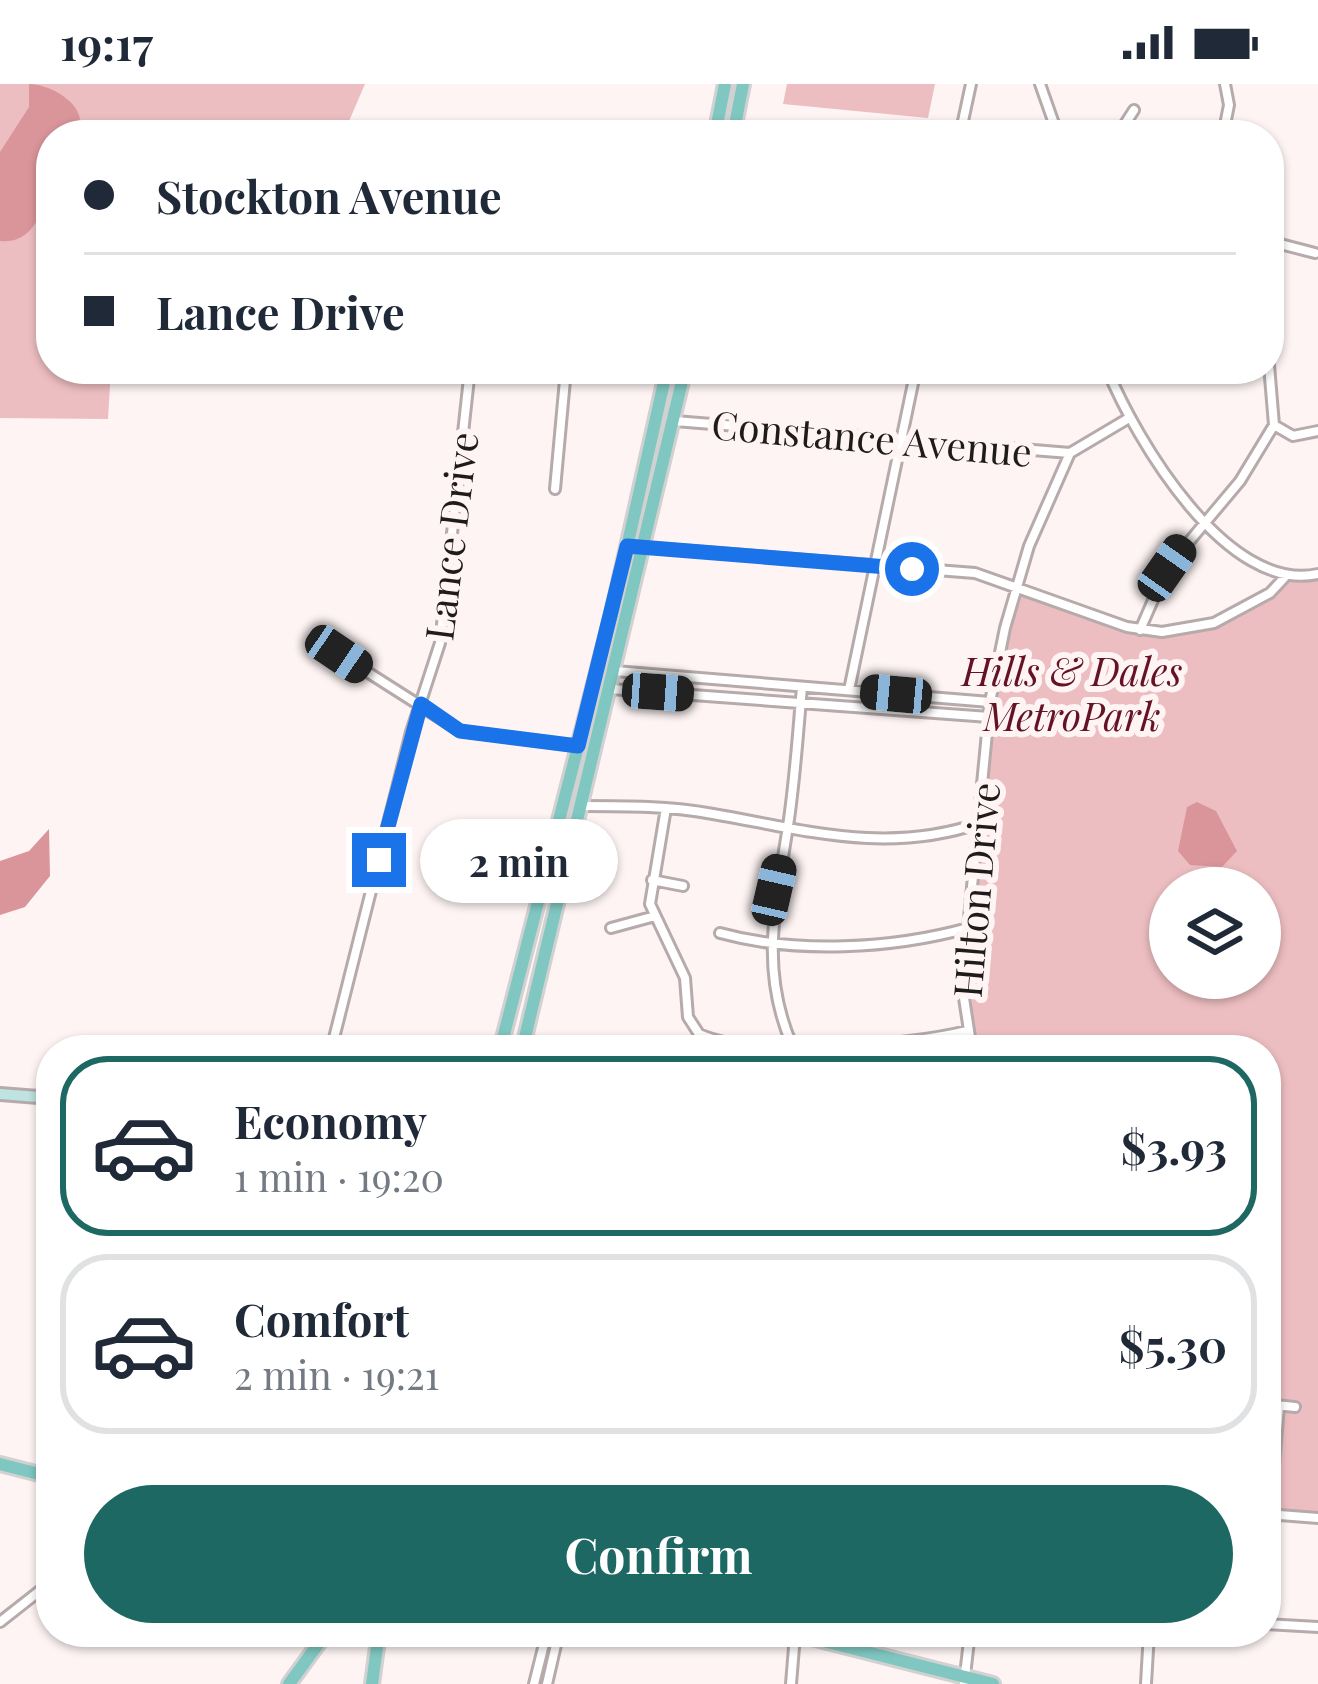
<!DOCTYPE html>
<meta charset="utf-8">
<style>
body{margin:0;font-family:"Playfair Display",serif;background:#f2f2f3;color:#1f2937;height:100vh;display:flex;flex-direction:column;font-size:45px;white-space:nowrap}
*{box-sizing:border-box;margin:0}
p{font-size:39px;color:#747a83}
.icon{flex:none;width:66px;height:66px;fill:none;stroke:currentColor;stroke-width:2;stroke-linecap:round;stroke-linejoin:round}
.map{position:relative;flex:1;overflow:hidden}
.side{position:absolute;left:36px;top:951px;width:1245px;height:612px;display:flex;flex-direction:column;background:#fff;border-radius:48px;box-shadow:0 3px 9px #0004}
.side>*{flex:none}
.guide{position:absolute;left:36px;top:36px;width:1248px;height:264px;border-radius:48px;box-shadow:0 3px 9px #0004;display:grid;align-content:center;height:264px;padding:0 48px;background:#fff}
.buttons{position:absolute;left:1149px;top:783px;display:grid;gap:24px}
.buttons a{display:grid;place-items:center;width:132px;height:132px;border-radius:50%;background:#fff;box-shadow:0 3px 9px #0004;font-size:60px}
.end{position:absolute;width:54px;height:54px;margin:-27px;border:15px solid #1a73e8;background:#fff;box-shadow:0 0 0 6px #fff}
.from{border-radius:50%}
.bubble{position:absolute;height:84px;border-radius:42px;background:#fff;box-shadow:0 3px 9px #0004;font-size:39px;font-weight:700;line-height:84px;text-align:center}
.car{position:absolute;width:36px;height:72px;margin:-36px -18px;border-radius:15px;box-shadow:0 0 9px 3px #0007;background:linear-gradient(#222 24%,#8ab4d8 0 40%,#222 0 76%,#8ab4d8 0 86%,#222 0)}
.guide b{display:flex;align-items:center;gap:42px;height:114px;font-size:45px}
.guide b+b{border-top:3px solid #e0e1e3}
.guide i{width:30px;height:30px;background:#1f2937}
ul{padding:21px 0 0;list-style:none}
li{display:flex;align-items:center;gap:36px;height:180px;margin:0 24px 18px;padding:0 24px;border:6px solid #e0e1e3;border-radius:48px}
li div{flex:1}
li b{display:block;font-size:45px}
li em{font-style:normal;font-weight:700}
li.on{border-color:#1d6862}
li>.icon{width:108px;height:108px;stroke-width:1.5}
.primary-button{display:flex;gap:24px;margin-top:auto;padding:24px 48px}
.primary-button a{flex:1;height:138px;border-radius:72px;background:#1d6862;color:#fff;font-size:48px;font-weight:700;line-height:138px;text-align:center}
.status{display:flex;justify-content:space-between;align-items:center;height:84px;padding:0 60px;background:#fff;direction:ltr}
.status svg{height:33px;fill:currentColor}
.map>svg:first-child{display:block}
</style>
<div class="status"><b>19:17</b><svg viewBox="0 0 49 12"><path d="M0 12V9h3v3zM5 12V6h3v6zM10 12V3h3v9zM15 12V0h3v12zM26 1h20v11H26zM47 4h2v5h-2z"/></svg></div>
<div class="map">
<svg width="1318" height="1600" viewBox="0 0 1318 1600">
<rect width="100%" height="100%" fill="#fef4f4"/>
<!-- green -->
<path fill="#edbec1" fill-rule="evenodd" d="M0 0H365L343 51H51V285H111L108 335 0 334Z
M787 0H935L928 34 783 20Z
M1318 490V1434L1270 1431 1279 1322 1266 1320V966H972L964 914 990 618 1018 501C1112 534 1202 582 1284 494ZM1170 804H1260V894H1170Z"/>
<!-- water -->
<path fill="#da959a" d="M29 0C47 0 77 15 80 35L74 51H51C51 85 50 162 0 157V68L29 23Z
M1197 718 1216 727 1237 767 1222 783 1190 781 1178 767 1187 723Z
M49 745 50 792 25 823 0 831V777L29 767Z"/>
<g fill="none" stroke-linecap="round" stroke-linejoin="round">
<defs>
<path id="street" d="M1040 0 1058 51
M960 51 971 0
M1118 51 1134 26
M1223 51 1229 21 1225 0
M1269 157 1315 169
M1269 281 1274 341 1293 352 1318 347
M1107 285C1136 356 1227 510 1318 490
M675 337 1070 369
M555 405 566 285
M640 463 975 489 1127 543 1162 548 1214 539 1270 509 1284 494
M1140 546 1167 484 1240 397 1274 341
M339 570 460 647 578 662
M615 587 990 618
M611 605 989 633
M849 606 916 285
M583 722C627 722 670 722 713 730 806 746 886 771 980 739
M666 724 650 820 685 894 688 933 699 950C754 975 907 962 967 947
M652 796 683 802
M611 844 655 832
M720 849C796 870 892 865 968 844
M792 961C759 885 776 820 788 742 795 696 798 649 802 603
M331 966 411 648 440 559 470 285
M972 966 964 914 968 844 990 618 1005 544 1029 462 1070 369 1129 334
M1266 1320 1295 1323
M1266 1430 1318 1434
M1270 1431 1279 1322
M0 1538 51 1498
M1266 1540 1318 1543
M534 1600 547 1548
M547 1600 559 1548
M791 1600 795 1551
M964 1600 970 1548
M1146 1600 1149 1548"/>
<path id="secondary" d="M0 1010 51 1014"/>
<path id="primary" d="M715 51 725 0
M733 51 743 0
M500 966 612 530 667 285
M522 966 685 285
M0 1380 51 1393
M788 1548 993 1600
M289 1600 327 1548
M372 1600 379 1548"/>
</defs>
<!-- street casing -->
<use href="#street" stroke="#b6aaab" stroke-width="14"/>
<!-- secondary casing -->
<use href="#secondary" stroke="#b6aaab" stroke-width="16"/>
<!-- primary casing -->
<use href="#primary" stroke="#d2d1d1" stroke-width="18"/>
<!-- street -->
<use href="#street" stroke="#fff" stroke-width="8"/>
<!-- secondary -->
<use href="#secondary" stroke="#bfe3e0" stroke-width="10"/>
<!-- primary -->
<use href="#primary" stroke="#80c7c1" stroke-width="12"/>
</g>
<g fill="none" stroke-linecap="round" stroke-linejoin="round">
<!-- route -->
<path stroke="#1a73e8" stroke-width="15" d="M379 776 421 620 460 647 578 662 627 462 912 485"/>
</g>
<g text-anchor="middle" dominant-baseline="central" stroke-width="12" stroke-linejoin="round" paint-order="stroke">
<!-- street labels -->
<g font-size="39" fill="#1f1b1b" stroke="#fef4f4">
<text transform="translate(872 353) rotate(5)">Constance Avenue</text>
<text transform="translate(450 452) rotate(-83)">Lance Drive</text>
<text transform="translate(975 806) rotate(-85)">Hilton Drive</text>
</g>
<!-- park labels -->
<g font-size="39" font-style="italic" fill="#641224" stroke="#fef4f4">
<text x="1072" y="586">Hills &amp; Dales<tspan x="1072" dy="45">MetroPark</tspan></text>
</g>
</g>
</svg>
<div class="buttons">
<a><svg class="icon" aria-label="layers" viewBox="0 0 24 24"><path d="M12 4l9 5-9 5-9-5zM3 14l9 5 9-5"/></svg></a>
</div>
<i class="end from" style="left:912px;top:485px"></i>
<i class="end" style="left:379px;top:776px"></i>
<div class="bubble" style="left:420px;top:735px;width:198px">2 min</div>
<i class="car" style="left:1167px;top:484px;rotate:35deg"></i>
<i class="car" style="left:339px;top:570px;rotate:124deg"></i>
<i class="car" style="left:658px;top:608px;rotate:94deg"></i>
<i class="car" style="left:896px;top:610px;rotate:275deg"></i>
<i class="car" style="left:774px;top:806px;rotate:13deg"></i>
<div class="guide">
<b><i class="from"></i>Stockton Avenue</b>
<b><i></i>Lance Drive</b>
</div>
<section class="side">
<ul>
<li class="on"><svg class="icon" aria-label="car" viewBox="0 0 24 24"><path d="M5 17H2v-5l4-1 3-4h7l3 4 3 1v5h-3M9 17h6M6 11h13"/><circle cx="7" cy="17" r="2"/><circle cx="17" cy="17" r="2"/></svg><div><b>Economy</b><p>1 min · 19:20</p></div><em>$3.93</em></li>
<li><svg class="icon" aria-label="car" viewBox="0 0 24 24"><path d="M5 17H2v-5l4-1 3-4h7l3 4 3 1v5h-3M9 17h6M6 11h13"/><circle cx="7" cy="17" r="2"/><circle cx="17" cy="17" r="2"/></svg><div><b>Comfort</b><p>2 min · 19:21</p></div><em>$5.30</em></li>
</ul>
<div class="primary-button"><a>Confirm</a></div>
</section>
</div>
